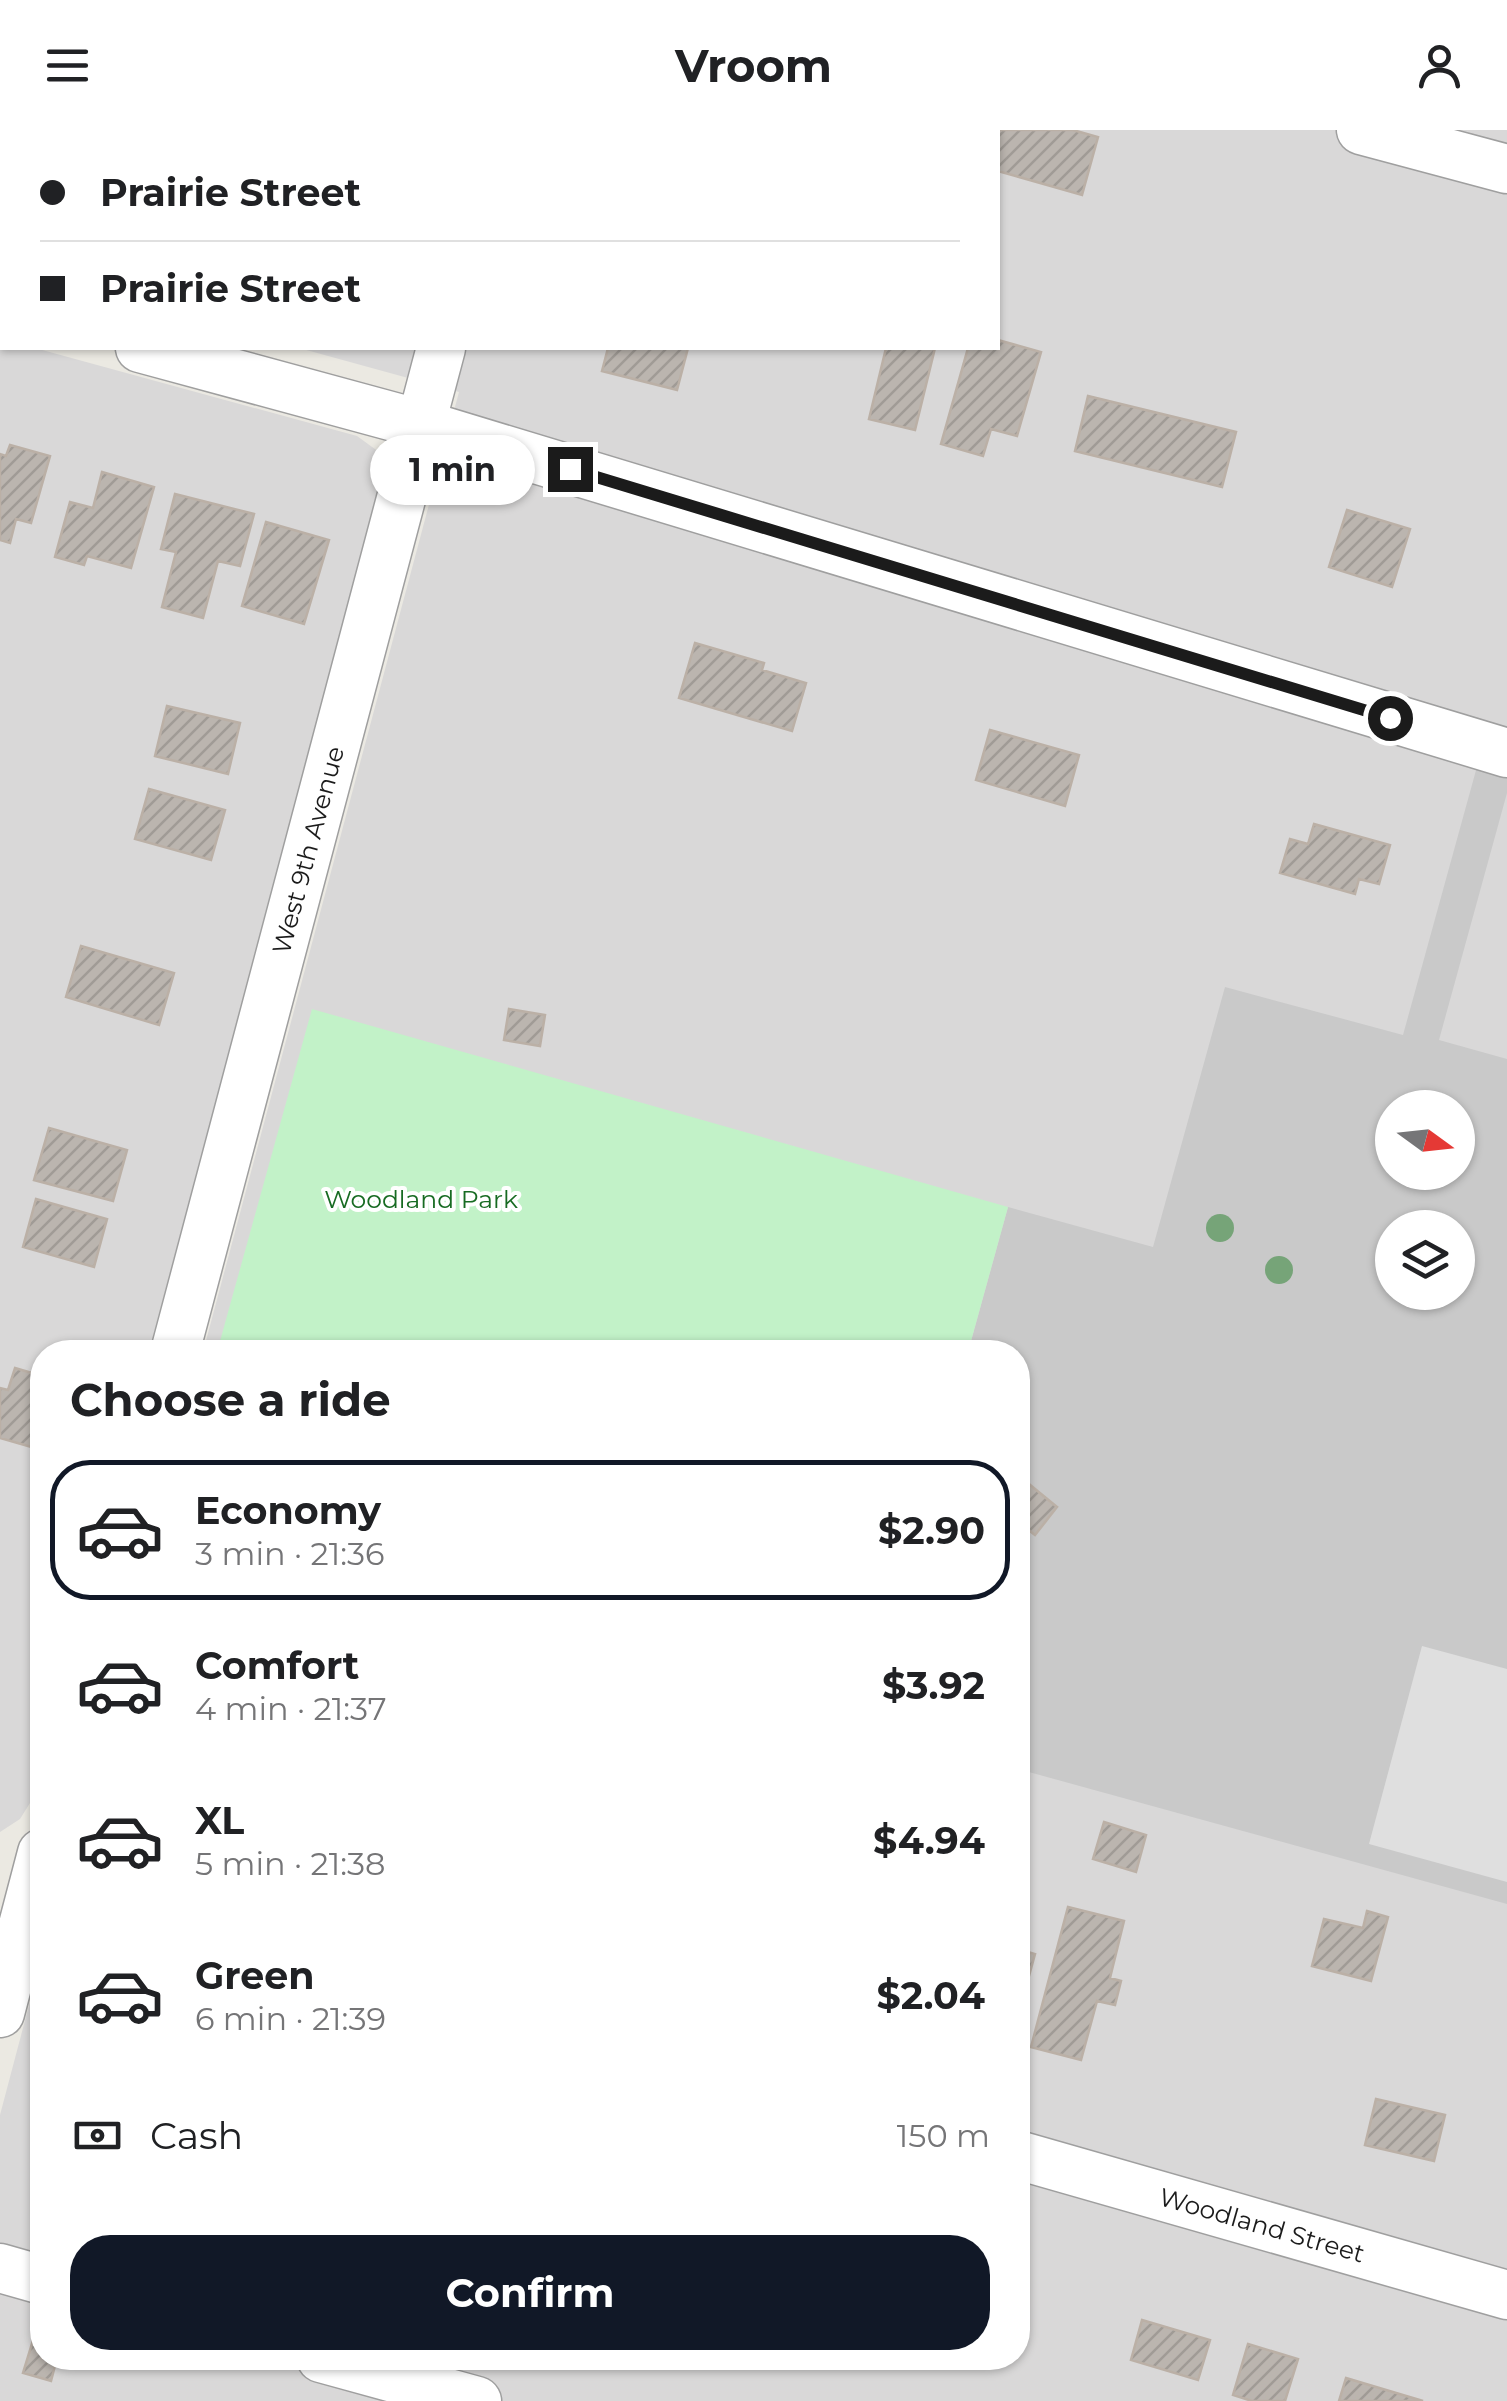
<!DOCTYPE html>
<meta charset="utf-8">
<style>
body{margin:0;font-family:Montserrat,sans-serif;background:#f2f2f2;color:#202124;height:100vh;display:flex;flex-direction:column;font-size:38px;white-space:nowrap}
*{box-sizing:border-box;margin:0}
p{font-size:32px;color:#757577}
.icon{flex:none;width:55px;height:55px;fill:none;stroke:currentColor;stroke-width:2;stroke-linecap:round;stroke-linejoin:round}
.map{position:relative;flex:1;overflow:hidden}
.sheet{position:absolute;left:30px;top:1210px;width:1000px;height:1030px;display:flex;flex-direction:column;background:#fff;border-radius:40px;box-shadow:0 2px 8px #0004}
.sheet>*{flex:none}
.hud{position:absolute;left:0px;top:0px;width:1000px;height:220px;box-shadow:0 2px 8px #0004;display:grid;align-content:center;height:220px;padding:0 40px;background:#fff}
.needle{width:65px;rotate:105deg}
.buttons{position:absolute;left:1375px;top:960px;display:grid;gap:20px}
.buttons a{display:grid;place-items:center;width:100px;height:100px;border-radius:50%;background:#fff;box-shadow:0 2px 8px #0004;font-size:50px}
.end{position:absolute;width:45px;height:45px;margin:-22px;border:12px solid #1b1b1b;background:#fff;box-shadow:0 0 0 5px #fff}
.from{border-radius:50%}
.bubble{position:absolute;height:70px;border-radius:35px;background:#fff;box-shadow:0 2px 8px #0004;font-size:32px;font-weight:700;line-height:70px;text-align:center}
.hud b{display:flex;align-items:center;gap:35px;height:95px;font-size:38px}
.hud b+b{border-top:2px solid #e0e0e0}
.hud i{width:25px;height:25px;background:#202124}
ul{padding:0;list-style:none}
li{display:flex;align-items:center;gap:30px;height:140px;margin:0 20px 15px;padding:0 20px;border:5px solid transparent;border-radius:40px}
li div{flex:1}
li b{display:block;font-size:38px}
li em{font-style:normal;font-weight:700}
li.selected{border-color:#111827}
li>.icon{width:90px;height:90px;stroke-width:1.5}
h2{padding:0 40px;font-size:45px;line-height:120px}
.pay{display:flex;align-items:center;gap:25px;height:110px;padding:0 40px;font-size:38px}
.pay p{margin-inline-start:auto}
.button{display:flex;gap:20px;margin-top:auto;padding:20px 40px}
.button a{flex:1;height:115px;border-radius:40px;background:#111827;color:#fff;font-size:40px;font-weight:700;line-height:115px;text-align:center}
header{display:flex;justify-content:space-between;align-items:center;height:130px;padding:0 40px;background:#fff;font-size:45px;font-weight:700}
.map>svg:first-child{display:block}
</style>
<header><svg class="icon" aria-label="menu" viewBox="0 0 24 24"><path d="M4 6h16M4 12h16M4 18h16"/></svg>Vroom<svg class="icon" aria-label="person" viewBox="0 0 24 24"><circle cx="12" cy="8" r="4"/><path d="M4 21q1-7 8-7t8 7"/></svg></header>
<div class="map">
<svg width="1507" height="2271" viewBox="0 0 1507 2271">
<defs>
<pattern id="building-hatch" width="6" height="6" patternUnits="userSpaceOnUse" patternTransform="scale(2.5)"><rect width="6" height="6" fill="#bbb5af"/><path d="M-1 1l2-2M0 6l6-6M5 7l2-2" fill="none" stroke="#a09b96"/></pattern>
</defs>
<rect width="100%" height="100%" fill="#ebe9e2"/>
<!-- residential -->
<path fill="#d9d8d8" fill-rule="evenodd" d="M0 0H1507V2271H0V1985L42 1826V2228H1018V1222H203L459 262 299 218H998V2H2V136ZM1392 978H1458V1042H1392ZM1392 1098H1458V1162H1392Z
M0 208 2 218H35L357 306 379 322 381 334V347L149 1222H42V1627L30 1673 20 1689 0 1702Z"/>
<!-- religious -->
<path fill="#c9c9c9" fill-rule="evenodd" d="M1478 633 1507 641V663L1439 910 1507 929V1774L1018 1639V1222H968L1008 1077 1153 1117 1225 857 1403 905ZM1392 978H1458V1042H1392ZM1392 1098H1458V1162H1392Z"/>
<!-- park -->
<path fill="#c2f2c8" d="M312 879 1008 1077 968 1222H217Z"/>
<!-- parking -->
<path fill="#dfdfdf" d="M1422 1516 1507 1539V1752L1369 1714Z"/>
<!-- building -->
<path fill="url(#building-hatch)" stroke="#bbb0a6" stroke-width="2.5" d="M998 0H1073L1098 7 1082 65 998 41Z
M998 210 1041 222 1017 306 991 299 983 326 941 314 968 218H998Z
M608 218H688L677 260 602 241Z
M886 218H935L915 300 869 289Z
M1088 266 1236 302 1222 357 1075 321Z
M10 315 50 326 31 393 16 389 10 413 0 410V324L6 326Z
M102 342 154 357 131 438 87 426 84 435 55 427 70 372 93 378Z
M175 364 254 384 240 436 218 431 203 488 162 477 176 422 161 419Z
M1347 380 1410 399 1392 457 1329 437Z
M266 392 329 410 304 494 242 476Z
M695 513 764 533 762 540 806 553 792 601 679 568Z
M167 576 240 593 228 644 155 626Z
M990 600 1079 625 1065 676 976 650Z
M149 659 225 680 211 730 135 709Z
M1314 694 1390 715 1379 754 1359 749 1355 764 1280 743 1290 709 1308 714Z
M81 816 174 843 159 895 66 867Z
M509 879 545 885 540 916 504 910Z
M49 998 127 1020 113 1071 34 1050Z
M36 1069 107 1089 94 1137 23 1117Z
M15 1238 42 1246V1320L0 1308V1258L8 1260Z
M1018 1345 1057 1377 1035 1405 1018 1392Z
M1104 1692 1146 1705 1136 1742 1093 1729Z
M1068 1777 1124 1791 1110 1848 1121 1851 1115 1875 1097 1871 1081 1930 1031 1917Z
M1367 1781 1388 1787 1371 1851 1312 1836 1324 1789 1363 1798Z
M1018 1819 1035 1824 1018 1886Z
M1376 1969 1445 1985 1434 2031 1365 2015Z
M1142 2190 1210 2210 1198 2250 1131 2230Z
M38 2194 42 2195V2228H57L51 2251 23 2243Z
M1248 2214 1298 2229 1285 2271H1252L1233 2265Z
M1346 2248 1423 2271H1339Z"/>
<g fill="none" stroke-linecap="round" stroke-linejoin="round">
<defs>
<path id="minor" d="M1361 0 1507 39
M114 2 115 0
M499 2 500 0
M0 179 2 180
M140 218 420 294 1507 623
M175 1222 441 218
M0 1883 42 1723
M1018 2025 1507 2165
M0 2138 42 2150
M321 2228 477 2271"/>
</defs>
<!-- minor casing -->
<use href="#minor" stroke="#9f9f9f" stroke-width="51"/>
<!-- minor -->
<use href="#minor" stroke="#fff" stroke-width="48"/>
</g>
<!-- trees -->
<g fill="#76a478">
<circle cx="1220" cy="1098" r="14"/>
<circle cx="1279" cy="1140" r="14"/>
</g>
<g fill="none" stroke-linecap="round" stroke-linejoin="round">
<!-- route -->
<path stroke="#1b1b1b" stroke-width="12" d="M570 339 1390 588"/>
</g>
<g text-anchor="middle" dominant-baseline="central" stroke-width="8" stroke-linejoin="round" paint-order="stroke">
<!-- street labels -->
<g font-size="25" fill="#1b1b1b" stroke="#fff">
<text transform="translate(308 720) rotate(-75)">West 9th Avenue</text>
<text transform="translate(1262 2095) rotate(16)">Woodland Street</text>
</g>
<!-- park labels -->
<g font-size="25" fill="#176b22" stroke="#fff">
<text x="421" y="1069">Woodland Park</text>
</g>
</g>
</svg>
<div class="buttons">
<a><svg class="needle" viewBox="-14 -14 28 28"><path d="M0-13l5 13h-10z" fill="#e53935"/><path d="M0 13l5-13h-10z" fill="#757577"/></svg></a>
<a><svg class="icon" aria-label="layers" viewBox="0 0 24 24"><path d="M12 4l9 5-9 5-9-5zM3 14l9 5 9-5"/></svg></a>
</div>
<i class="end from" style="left:1390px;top:588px"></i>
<i class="end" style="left:570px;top:339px"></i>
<div class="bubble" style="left:370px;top:305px;width:165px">1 min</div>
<div class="hud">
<b><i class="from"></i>Prairie Street</b>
<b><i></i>Prairie Street</b>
</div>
<section class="sheet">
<h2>Choose a ride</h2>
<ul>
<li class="selected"><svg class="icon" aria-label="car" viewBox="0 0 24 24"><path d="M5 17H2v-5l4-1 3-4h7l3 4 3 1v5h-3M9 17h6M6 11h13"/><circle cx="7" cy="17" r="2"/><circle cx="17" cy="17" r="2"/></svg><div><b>Economy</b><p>3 min · 21:36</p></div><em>$2.90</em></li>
<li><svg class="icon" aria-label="car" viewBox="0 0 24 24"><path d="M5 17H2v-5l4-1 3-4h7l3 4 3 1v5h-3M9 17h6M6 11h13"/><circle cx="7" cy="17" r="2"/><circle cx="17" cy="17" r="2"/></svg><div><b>Comfort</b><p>4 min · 21:37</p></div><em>$3.92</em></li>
<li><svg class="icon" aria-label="car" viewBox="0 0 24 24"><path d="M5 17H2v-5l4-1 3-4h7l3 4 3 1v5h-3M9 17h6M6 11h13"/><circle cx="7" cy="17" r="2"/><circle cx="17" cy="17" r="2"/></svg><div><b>XL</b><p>5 min · 21:38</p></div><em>$4.94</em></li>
<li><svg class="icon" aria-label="car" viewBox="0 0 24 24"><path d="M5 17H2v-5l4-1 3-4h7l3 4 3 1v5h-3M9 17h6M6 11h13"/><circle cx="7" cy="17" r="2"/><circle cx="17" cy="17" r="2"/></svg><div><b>Green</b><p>6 min · 21:39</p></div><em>$2.04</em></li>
</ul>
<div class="pay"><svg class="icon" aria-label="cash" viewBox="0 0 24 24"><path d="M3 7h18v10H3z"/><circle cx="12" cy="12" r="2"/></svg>Cash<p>150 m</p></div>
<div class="button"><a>Confirm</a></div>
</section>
</div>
